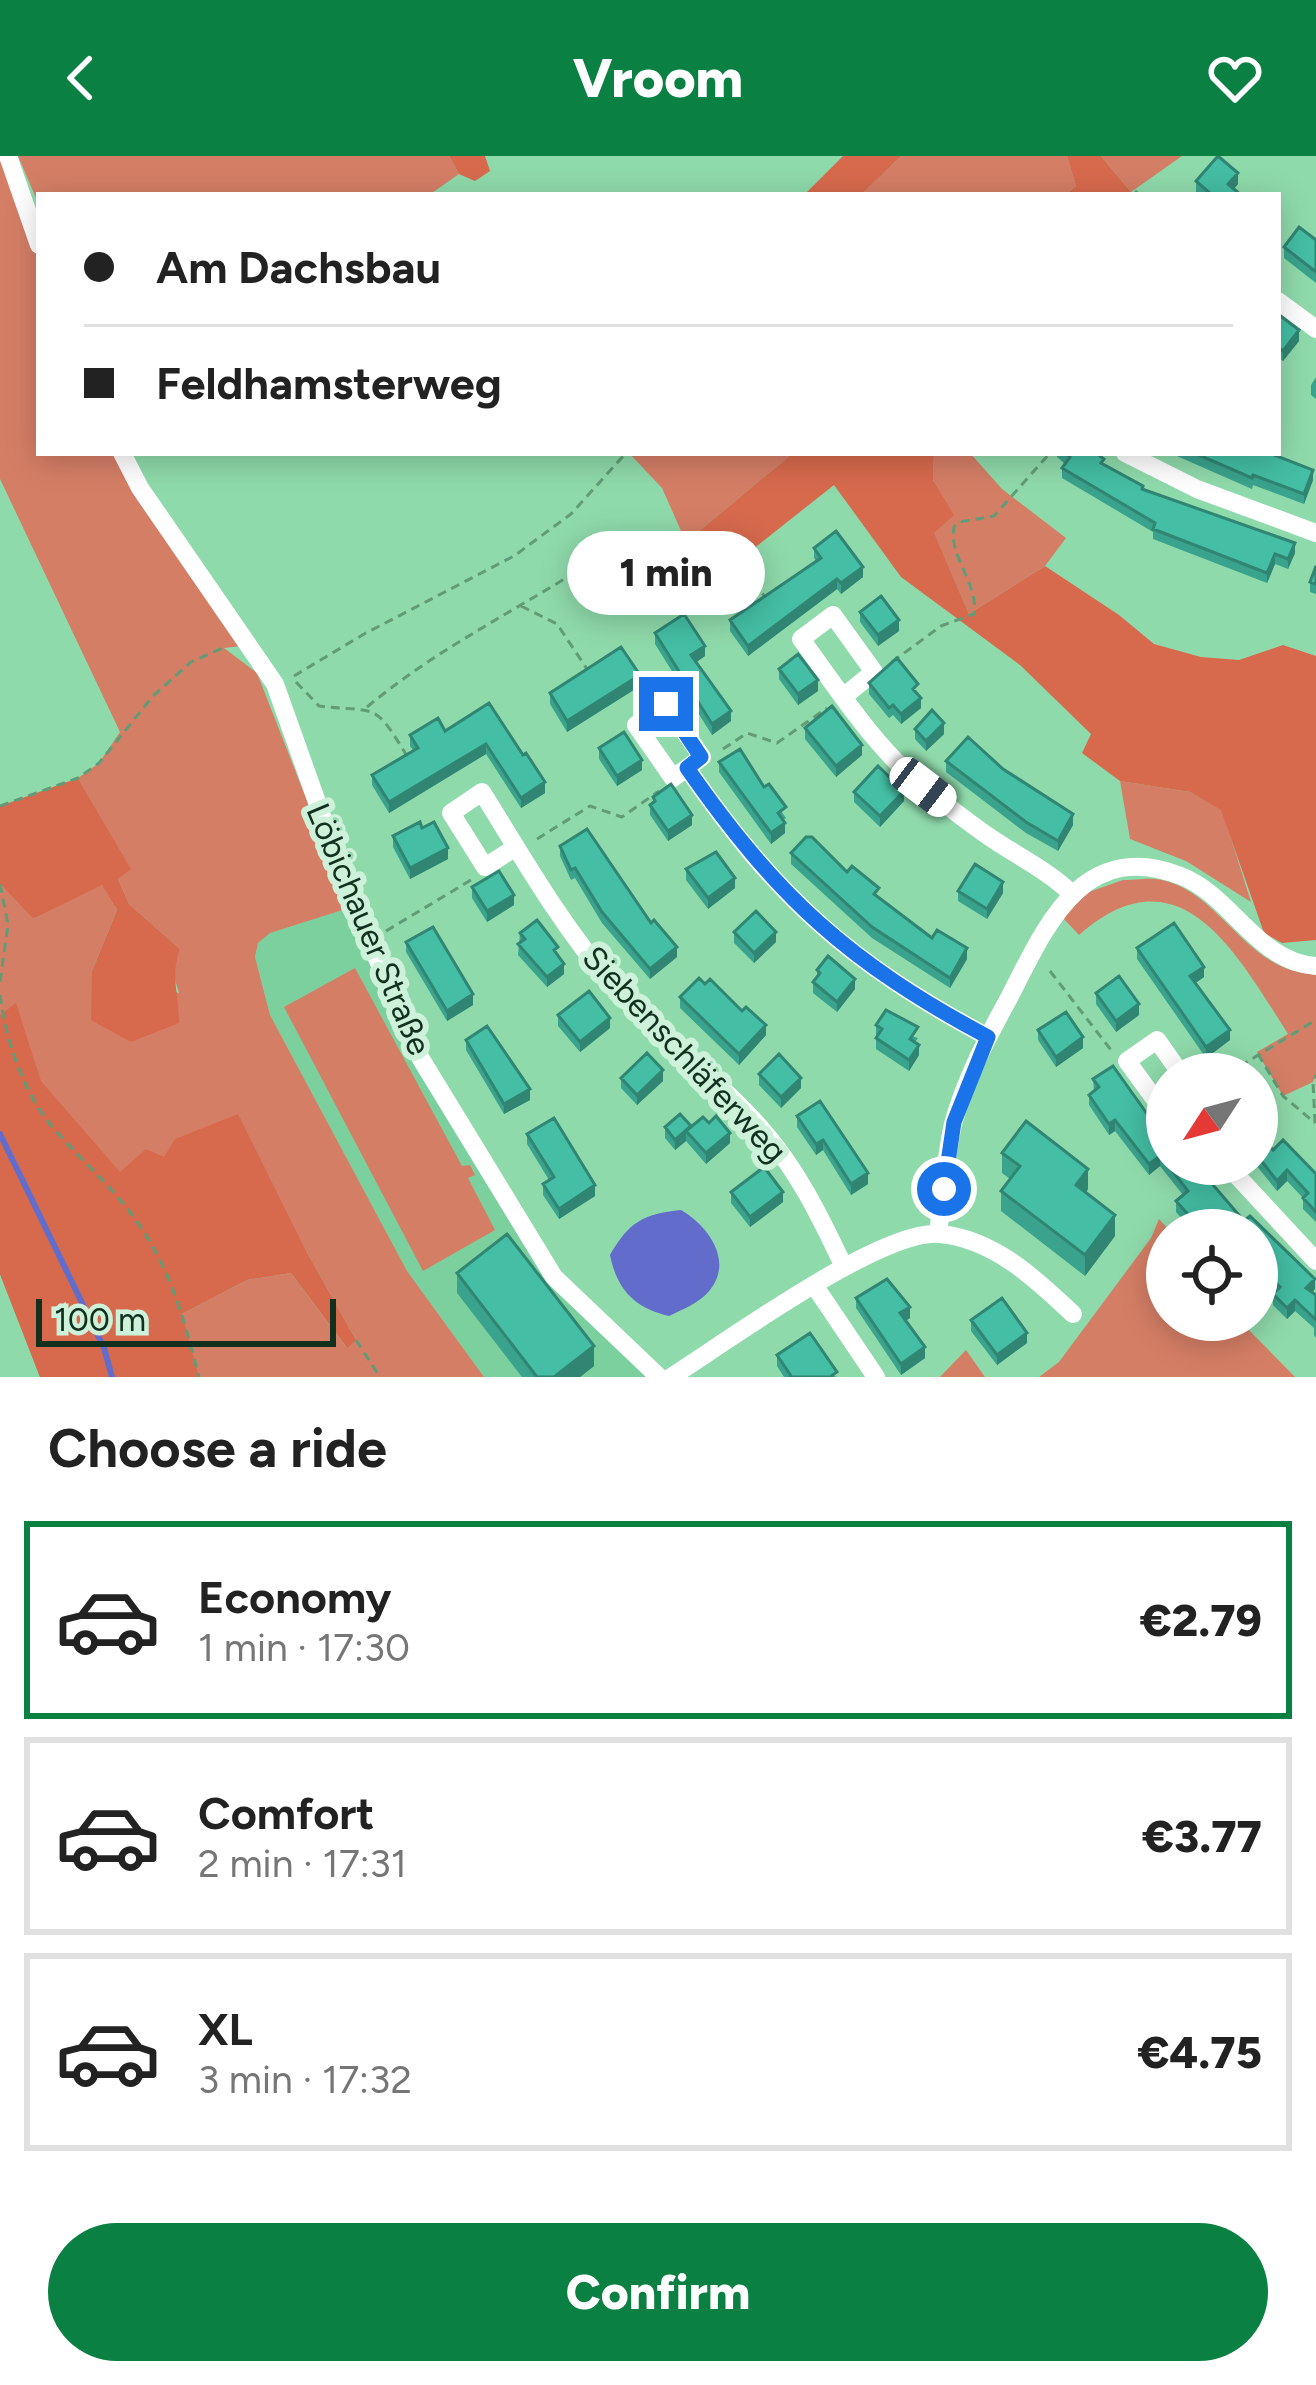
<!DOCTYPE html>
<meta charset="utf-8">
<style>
body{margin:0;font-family:Figtree,sans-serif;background:#f2f2f2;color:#222;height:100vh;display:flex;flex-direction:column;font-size:45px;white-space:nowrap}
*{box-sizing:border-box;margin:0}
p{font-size:39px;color:#767676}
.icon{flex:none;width:66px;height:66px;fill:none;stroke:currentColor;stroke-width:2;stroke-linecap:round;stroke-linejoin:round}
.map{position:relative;height:1221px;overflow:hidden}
.details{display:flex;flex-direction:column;background:#fff;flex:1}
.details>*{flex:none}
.guide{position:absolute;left:36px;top:36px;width:1245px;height:264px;border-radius:0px;box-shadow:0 6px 30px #0003;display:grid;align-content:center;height:264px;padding:0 48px;background:#fff}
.needle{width:78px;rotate:234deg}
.tools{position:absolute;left:1146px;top:897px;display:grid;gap:24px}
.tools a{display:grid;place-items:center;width:132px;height:132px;border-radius:50%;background:#fff;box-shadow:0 6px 30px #0003;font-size:60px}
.scale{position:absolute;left:36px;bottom:30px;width:300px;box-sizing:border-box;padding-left:12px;border:6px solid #11301e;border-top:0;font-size:33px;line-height:42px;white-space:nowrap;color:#11301e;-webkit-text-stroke:9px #cdf1d9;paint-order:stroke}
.end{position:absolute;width:54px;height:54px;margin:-27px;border:15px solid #1a73e8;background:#fff;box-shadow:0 0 0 6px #fff}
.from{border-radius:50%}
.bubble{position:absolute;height:84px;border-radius:42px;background:#fff;box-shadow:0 6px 30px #0003;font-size:39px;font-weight:800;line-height:84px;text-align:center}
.car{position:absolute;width:36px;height:72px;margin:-36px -18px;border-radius:15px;box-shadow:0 0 9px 3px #0007;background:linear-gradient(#fff 24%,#345 0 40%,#fff 0 76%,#345 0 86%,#fff 0)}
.guide b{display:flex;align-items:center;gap:42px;height:114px;font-size:45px}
.guide b+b{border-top:3px solid #e0e0e0}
.guide i{width:30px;height:30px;background:#222}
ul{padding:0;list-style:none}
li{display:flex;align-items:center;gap:36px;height:198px;margin:0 24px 18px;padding:0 24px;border:6px solid #e0e0e0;border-radius:0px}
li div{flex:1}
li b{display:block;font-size:45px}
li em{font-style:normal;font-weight:800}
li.selected{border-color:#0b8043}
li>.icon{width:108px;height:108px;stroke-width:1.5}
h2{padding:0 48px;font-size:54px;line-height:144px}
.action{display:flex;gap:24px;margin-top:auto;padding:24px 48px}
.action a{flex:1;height:138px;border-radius:72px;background:#0b8043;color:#fff;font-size:48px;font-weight:800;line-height:138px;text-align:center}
header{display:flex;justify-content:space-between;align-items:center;height:156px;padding:0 48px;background:#0b8043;color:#fff;font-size:54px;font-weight:800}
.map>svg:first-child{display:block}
</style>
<header><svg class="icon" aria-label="back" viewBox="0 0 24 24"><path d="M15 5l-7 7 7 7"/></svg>Vroom<svg class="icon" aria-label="heart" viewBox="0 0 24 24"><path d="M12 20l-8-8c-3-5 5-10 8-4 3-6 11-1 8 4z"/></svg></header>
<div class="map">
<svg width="1316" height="1221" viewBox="0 0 1316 1221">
<rect width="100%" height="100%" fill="#8fdaab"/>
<!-- built -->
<path fill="#7cd09d" d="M349 752 548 1125 649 1221H484L407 1115 270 859 255 801 258 787 269 777Z"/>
<!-- green -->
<path fill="#d57e66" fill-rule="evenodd" d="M0 0 39 89V297H122L251 489 224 492 257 517 349 752 270 777 258 787 255 801 270 859 407 1115 484 1221H40L0 1118V728L33 763 102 728 117 754 92 815 179 837 172 814 180 793 129 748 118 723 130 712 78 622 99 607 120 576 0 323ZM146 993 304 1091 356 1184 346 1191 291 1117 247 1124 182 1158Z
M18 0H449L459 18 429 39H39V49Z
M901 0H1067L1076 30 1065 39H861Z
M1101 0H1182L1131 36Z
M629 297H793L686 386 662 332Z
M934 297H970L1002 333 1066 382 1045 410 969 458 933 376 953 359 933 324Z
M1120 625 1190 636 1222 654 1251 746 1186 705 1130 683Z
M1123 724C1135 724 1150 721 1162 724 1221 736 1247 818 1316 818V919L1313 926 1283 940 1257 896 1288 878C1237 798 1180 690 1079 779L1061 760 1089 736Z
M355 812 462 1010 470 1009 475 1019 468 1022 495 1074 423 1115 284 851Z
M1159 1063 1169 1074 1167 1164H1239L1295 1221H1039L1059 1206 1151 1082Z
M966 1194 985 1221H940Z"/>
<!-- forest -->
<path fill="#d76a4d" d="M449 0H485L490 15 475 25 459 18Z
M843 0H901L861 39H804Z
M1067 0H1101L1131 36 1129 39H1065L1076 30Z
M793 297H934L933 324 954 359 934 377 969 458 1045 410 1119 459 1154 488 1201 501 1239 504 1283 489 1316 500V784L1282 787 1264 777 1221 654 1190 636 1120 625 1082 597 1091 578 1020 509 901 421 834 329 705 431 686 386Z
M78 622 131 713 118 723 129 748 180 793C170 821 179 837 179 867L131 886 91 864 92 815 117 754 102 729 33 763 0 728V650Z
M16 847 41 925 120 1016 146 993 164 1001 175 983 238 958 304 1091 356 1184 347 1192 291 1117 247 1124 182 1158 199 1221H40L0 1118V859Z"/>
<!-- water -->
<path fill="#626dcb" d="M681 1054C707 1069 734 1104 710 1134 700 1147 683 1153 669 1160 635 1152 617 1134 610 1099 629 1066 643 1058 681 1054Z"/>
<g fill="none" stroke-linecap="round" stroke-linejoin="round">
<!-- stream -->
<path stroke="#626dcb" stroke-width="6" d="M0 978 104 1192 112 1221"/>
<!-- path -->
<path stroke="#619c77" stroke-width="3" stroke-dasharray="9 6" stroke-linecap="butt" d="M1135 35 1140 39
M745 413 765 441
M521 450 557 468 589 516
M892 506 941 470 974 458C979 428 948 400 954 371L960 366 994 360 1050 297
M294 520 364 478 514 400 571 358 626 297
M296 526 319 550C378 557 373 544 407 600
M367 551C447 484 543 442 627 382
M723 593 747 577 777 587 827 552
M0 650 78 622 99 607 153 540 191 506 225 491
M537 683 590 650 622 661 659 635
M0 728 8 769 0 826
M386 775 471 724
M1050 815 1111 894
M0 839C6 883 22 933 50 968 81 1005 115 1032 142 1073 172 1118 186 1170 199 1221
M1258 898 1283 940 1315 967
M1227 918 1316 864
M1315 967 1313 926 1316 919
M356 1184 380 1221"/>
<!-- minor -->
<path stroke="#fff" stroke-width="18" d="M8 0 39 89
M1278 145 1316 173
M122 297 140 332 275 528 354 750 421 903 554 1121 659 1221
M1125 297 1197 333 1316 377
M843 541 874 516 833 459 801 483C840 536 875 592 927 634 949 651 971 669 994 684 1021 702 1048 715 1071 737
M687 612 702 601 666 549 636 569 673 622 687 612C777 742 848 806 988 881
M516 691 485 711 451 657 482 636C523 702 561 769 612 828 656 880 713 918 758 969 796 1011 820 1060 844 1111
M1167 954 1164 956 1127 905 1157 884 1181 918
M1226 1008 1316 1105
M938 1077C943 1041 945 1004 953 968 965 924 987 882 1009 842 1045 772 1082 681 1181 720 1232 740 1257 806 1316 810
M814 1129 876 1221
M671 1221C725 1187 882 1072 940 1078 994 1083 1036 1123 1073 1158"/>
</g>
<!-- wall -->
<path fill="#3aa38d" d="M1196 25 1238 28 1234 33 1241 39H1200L1196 36Z
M1316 84V127L1284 102V91Z
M1278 158 1299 185 1283 205 1278 202Z
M1316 221V243L1311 239V229Z
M1057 297H1096L1104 308 1143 333 1295 397 1288 413 1275 408 1267 427 1153 383V376L1062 322V312L1065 308 1057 301Z
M1170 297H1269L1313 324 1304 348 1253 329 1252 333Z
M814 392 863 421 841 438 837 433 748 500 730 475V464L816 405 814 402Z
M1316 410V438L1310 436V426Z
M860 456 899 475 878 490 860 466Z
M655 477 705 500 696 506 731 565 712 579 655 488Z
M779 513 818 535 798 549 779 523Z
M869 527 918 539 921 552 901 568 893 559 889 562 869 538Z
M640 530 567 576 550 548V537Z
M489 547 545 637 521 652 486 598 389 657 372 629V619L413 594 410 590V579L445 575Z
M805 572 862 599 836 621 805 583Z
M915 573 944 578 926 595 915 583Z
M599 592 642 614 617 630 599 603Z
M946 605 1003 613 1073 669 1058 695 1026 677 946 616Z
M719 606 764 631 786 662 783 664 785 677 771 688 719 616Z
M854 636 904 645 880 671 854 646Z
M653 641 692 669 668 685 650 659V649L653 647Z
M393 680 448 703 410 723 393 691Z
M560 690 651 767 677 801 650 823 602 767 575 722 571 724 560 700Z
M791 697 847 716 932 782 967 803 950 832 872 782 791 708Z
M686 713 735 732 708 753 686 724Z
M472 731 514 749 487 766 472 742Z
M958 735 1003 737 987 763 958 745Z
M734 776 776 786 754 807 734 787Z
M520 777 558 799 564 818 547 831 518 799Z
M406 786 473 849 447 865 406 796Z
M1137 792 1204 821 1195 827 1230 884 1206 902 1137 803Z
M817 814 855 833 837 856 813 837V826L817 821Z
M705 828 742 855 766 879 739 909 680 852V841Z
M1096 837 1139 859 1116 876 1096 848Z
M558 859 610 872 580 896 558 870Z
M876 869 918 882 915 886 919 899 909 915 876 893Z
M1038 874 1083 892 1056 911 1038 884Z
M466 884 530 944 504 958 466 894Z
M1113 910 1155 969 1167 960V1008H1195L1244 1065 1250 1060 1315 1123V1133L1312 1136 1316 1139V1182L1314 1179V1172L1295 1155 1287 1163 1273 1149V1138L1275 1136 1259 1120 1257 1122V1074H1192L1176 1056V1045L1183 1039 1160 1010 1149 1019 1115 975 1109 979 1089 949V939L1094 935 1093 923Z
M759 918 801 932 781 952 759 929Z
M621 922 663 925 637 949 621 932Z
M797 960 868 1028 851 1039 823 994 816 999 797 971Z
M665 971H691L730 987 706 1008 686 985 675 994 665 982Z
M1257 977 1273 994 1316 1018V1066L1303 1053V1042L1287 1025 1277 1035 1255 1008H1257Z
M527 978 595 1040 559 1063 543 1039V1028L549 1024 527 988Z
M1002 997 1088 1033 1086 1037 1115 1080 1085 1120 1001 1055V1035L1010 1023 1002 1017Z
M731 1036 783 1046 750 1071 731 1047Z
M457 1117 594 1210 580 1221H522L457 1137Z
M856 1142 910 1162 905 1165 925 1202 901 1219 856 1152Z
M971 1164 1027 1187 997 1209 971 1175Z
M777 1199 837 1221H784L777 1210Z"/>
<!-- shaded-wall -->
<path fill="#308573" d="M1238 17V28L1228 39V28Z
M1299 174V185L1283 205V195Z
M1313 314V324L1304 348V338Z
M1295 387V397L1288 413V403Z
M1275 398V408L1267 427V417Z
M863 411V421L841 438V427Z
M837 423V433L748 500V490Z
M899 464V475L878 490V479Z
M705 490V500L691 510V499Z
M640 519V530L567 576V565Z
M818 524V535L798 549V538Z
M921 542V552L901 568V558Z
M731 555V565L712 579V568Z
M944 567V578L926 595V585Z
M486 588V598L389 657V646Z
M862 589V599L836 621V610Z
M642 604V614L617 630V620Z
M545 626V637L521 652V642Z
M904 635V645L880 671V660Z
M1073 658V669L1058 695V685Z
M692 659V669L668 685V675Z
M785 667V677L771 688V677Z
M448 692V703L410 723V712Z
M735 722V732L708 753V742Z
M1003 726V737L987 763V753Z
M514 739V749L487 766V755Z
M776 776V786L754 807V797Z
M677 791V801L650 823V813Z
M967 792V803L950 832V822Z
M564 808V818L547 831V821Z
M1204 811V821L1190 831V820Z
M855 823V833L837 856V846Z
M473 838V849L447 865V855Z
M1139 848V859L1116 876V865Z
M610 862V872L580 896V886Z
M766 869V879L739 909V898Z
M1230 874V884L1206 902V891Z
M1083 881V892L1056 911V901Z
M919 889V899L909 915V904Z
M663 914V925L637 949V939Z
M801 922V932L781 952V941Z
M530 933V944L504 958V948Z
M1115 964V975L1109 979V968Z
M686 975V985L675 994V984Z
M730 977V987L706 1008V997Z
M823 984V994L816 999V988Z
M1160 1000V1010L1149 1019V1008Z
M1088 1013V1033L1076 1050V1029Z
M1287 1014V1025L1277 1035V1025Z
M868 1017V1028L851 1039V1028Z
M595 1029V1040L559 1063V1053Z
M783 1036V1046L750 1071V1061Z
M1115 1059V1080L1085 1120V1099Z
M1315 1123V1133L1306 1142V1132Z
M1295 1144V1155L1287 1163V1152Z
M910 1151V1162L900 1168V1157Z
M1027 1177V1187L997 1209V1199Z
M594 1190V1210L580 1221H554Z
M925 1191V1202L901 1219V1208Z"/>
<!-- building -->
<path fill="#44bea4" stroke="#308573" stroke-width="3" d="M1218 0 1238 17 1228 28 1241 39H1212L1196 25Z
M1299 71 1316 84V116L1284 91Z
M1278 158 1299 174 1283 195 1278 191Z
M1065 297H1096L1104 303 1101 307 1143 330 1142 333 1295 387 1288 403 1275 398 1267 417 1153 373 1155 367 1062 312 1070 301Z
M1194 297H1269L1313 314 1304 338 1253 319 1252 322Z
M836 375 863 411 841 427 837 423 748 490 730 464 821 402 814 392Z
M1316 410V428L1310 426Z
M881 440 899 464 878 479 860 456Z
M684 458 705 490 691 499 731 555 712 568 655 477Z
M621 491 640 519 567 565 550 537Z
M798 498 818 524 798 538 779 513Z
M897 502 918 528 913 533 921 542 901 558 893 549 889 552 869 527Z
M489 547 523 599 526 597 545 626 521 642 486 588 389 646 372 619 418 592 410 579 438 562 445 575Z
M832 550 862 589 836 610 805 572Z
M932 554 944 567 926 585 915 573Z
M624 576 642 604 617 620 599 592Z
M968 581 1003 613 1073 658 1058 685 1026 666 946 605Z
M740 593 764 631 769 628 786 651 778 657 785 667 771 677 719 606Z
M878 610 904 635 880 660 854 636Z
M671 628 692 659 668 675 650 649 655 645 653 641Z
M420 666 422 672 434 666 448 692 410 712 393 680Z
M587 673 651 767 654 764 677 791 650 813 602 756 575 712 571 714 560 690Z
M806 681H812L847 716 852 710 879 732 874 738 932 782 937 774 967 792 950 822 872 771 791 697Z
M716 696 735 722 708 742 686 713Z
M975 708 1003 726 987 753 958 735Z
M499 715 514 739 487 755 472 731Z
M756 755 776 776 754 797 734 776Z
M537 764 558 791 554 794 564 808 547 821 518 788 525 783 520 777Z
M1174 767 1204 811 1190 820 1230 874 1206 891 1137 792Z
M433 771 473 838 447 855 406 786Z
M828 800 855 823 837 846 813 826 820 817 817 814Z
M1119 820 1139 848 1116 865 1096 837Z
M699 822 705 828 710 823 742 855 746 851 766 869 739 898 680 841Z
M589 835 610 862 580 886 558 859Z
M886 854 918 871 910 883 919 889 909 904 876 882 882 873 876 869Z
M1066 856 1083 881 1056 901 1038 874Z
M487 870 530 933 504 948 466 884Z
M647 897 663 914 637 939 621 922Z
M779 898 801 922 781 941 759 918Z
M1113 910 1155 969 1167 960V1008L1160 1000 1149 1008 1115 964 1109 968 1089 939 1099 931 1093 923Z
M820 945 868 1017 851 1028 823 984 816 988 797 960Z
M680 958 691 970 675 984 665 971Z
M716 960 730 977 706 997 686 975 703 961 709 967Z
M554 962 595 1029 559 1053 543 1028 554 1021 527 978Z
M1026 965 1088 1013 1076 1029 1115 1059 1085 1099 1001 1035 1020 1010 1002 997Z
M1257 977 1273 994 1283 984 1316 1018V1056L1303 1042 1308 1037 1287 1014 1277 1025 1257 999Z
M1167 1008H1195L1244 1065 1250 1060 1315 1123 1306 1132 1316 1139V1164L1295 1144 1287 1152 1273 1138 1280 1131 1259 1110 1257 1112V1074H1202L1176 1045 1188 1035Z
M764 1011 783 1036 750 1061 731 1036Z
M507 1078 594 1190 554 1221H537L457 1117Z
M887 1123 910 1151 900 1157 925 1191 901 1208 856 1142Z
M1002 1142 1027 1177 997 1199 971 1164Z
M810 1177 837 1216 830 1221H789L791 1220 777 1199Z"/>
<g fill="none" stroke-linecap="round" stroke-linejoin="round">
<!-- route -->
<path stroke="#1a73e8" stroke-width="15" d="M666 548 701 601 687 612C778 742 848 806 988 881L954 966 944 1033"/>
</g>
<g text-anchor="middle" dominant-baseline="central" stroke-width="12" stroke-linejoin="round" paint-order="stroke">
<!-- street labels -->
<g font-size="33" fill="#11301e" stroke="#cdf1d9">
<text transform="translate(369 773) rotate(67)">Löbichauer Straße</text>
<text transform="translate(685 898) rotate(47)">Siebenschläferweg</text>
</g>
</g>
</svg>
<div class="tools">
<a><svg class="needle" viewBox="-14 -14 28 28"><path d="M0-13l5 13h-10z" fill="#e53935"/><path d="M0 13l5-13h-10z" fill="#767676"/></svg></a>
<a><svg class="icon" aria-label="locate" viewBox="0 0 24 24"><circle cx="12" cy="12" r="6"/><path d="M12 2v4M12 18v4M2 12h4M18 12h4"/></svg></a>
</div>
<div class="scale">100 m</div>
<i class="end from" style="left:944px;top:1033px"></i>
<i class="end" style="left:666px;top:548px"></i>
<div class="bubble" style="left:567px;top:375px;width:198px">1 min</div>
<i class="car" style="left:923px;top:631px;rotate:127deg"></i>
<div class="guide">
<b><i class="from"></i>Am Dachsbau</b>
<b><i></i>Feldhamsterweg</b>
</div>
</div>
<section class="details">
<h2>Choose a ride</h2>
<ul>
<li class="selected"><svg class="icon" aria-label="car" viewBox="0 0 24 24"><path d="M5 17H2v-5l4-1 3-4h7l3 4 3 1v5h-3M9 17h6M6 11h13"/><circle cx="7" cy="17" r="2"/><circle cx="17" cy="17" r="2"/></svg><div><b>Economy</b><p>1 min · 17:30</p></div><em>€2.79</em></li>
<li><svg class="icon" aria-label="car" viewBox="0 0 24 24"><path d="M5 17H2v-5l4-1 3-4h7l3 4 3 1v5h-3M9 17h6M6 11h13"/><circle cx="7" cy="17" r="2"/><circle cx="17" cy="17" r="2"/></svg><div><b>Comfort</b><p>2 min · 17:31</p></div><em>€3.77</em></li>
<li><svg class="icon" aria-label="car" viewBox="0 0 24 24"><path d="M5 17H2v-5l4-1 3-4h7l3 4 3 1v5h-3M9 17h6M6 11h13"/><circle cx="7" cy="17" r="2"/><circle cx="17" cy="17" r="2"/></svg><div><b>XL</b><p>3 min · 17:32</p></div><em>€4.75</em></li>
</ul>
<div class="action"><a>Confirm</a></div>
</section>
